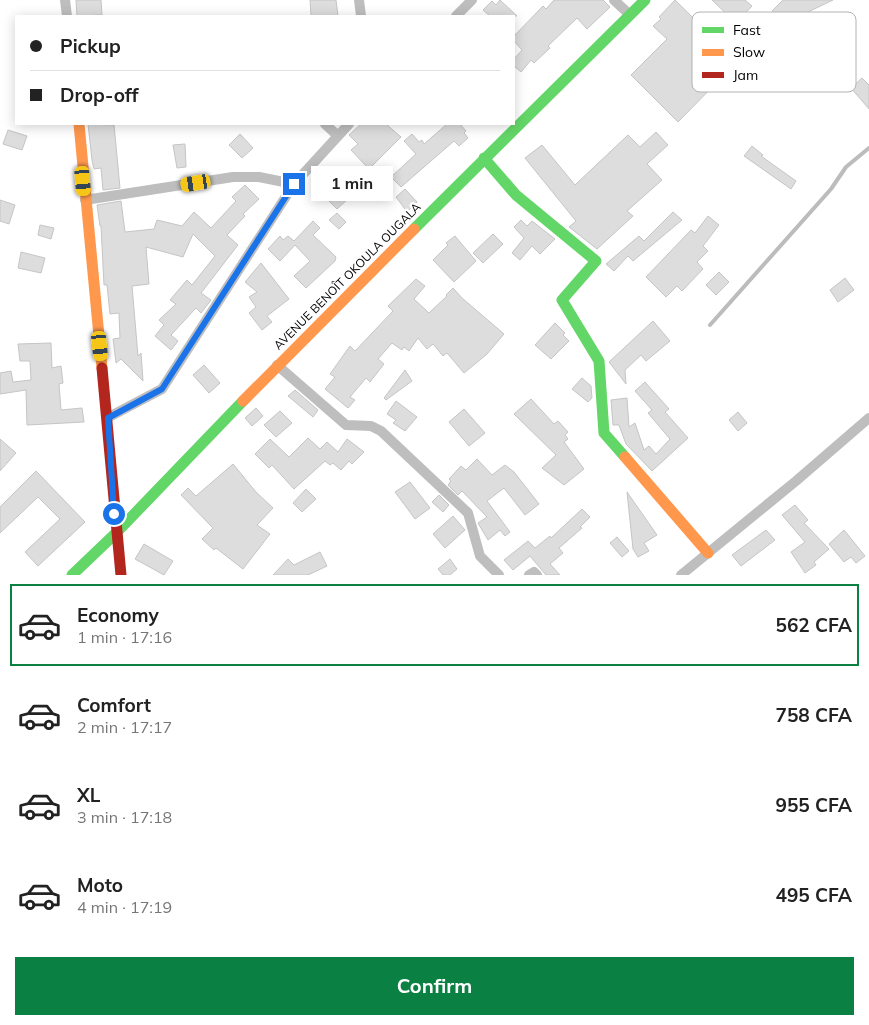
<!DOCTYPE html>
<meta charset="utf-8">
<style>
body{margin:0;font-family:Mulish,sans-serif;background:#f2f2f2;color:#222;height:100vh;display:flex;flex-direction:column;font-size:19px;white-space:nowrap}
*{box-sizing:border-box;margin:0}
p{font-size:16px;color:#767676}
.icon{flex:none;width:28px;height:28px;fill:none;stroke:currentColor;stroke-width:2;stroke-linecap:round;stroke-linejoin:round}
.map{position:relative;height:575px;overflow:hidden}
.drawer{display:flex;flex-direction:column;background:#fff;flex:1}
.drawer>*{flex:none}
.top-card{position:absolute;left:15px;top:15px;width:500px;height:110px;border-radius:0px;box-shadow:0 2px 12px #0003;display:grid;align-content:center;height:110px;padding:0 15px;background:#fff}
.end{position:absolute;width:22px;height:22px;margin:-11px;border:6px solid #1a73e8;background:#fff;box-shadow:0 0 0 2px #fff}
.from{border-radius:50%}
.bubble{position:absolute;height:35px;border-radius:0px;background:#fff;box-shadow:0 2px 12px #0003;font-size:16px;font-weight:700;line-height:35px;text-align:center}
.car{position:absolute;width:15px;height:30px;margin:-15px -8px;border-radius:6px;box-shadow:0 0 4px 1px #0007;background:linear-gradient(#f5c518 24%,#345 0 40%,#f5c518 0 76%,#345 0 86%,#f5c518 0)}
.top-card b{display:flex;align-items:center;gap:18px;height:48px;font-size:19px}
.top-card b+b{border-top:1px solid #e0e0e0}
.top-card i{width:12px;height:12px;background:#222}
ul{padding:9px 0 0;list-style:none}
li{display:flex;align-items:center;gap:15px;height:82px;margin:0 10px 8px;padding:0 5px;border:2px solid transparent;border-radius:0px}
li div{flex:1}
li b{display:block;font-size:19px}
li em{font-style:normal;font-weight:700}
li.current{border-color:#0b8043}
li>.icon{width:45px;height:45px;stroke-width:1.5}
.cta{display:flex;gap:10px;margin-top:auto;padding:10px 15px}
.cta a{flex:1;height:58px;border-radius:0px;background:#0b8043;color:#fff;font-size:20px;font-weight:700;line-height:58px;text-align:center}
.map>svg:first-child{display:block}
</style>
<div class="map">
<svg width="869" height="575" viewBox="0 0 869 575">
<rect width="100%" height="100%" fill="#fff"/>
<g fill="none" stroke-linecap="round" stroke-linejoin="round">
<!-- stream -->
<path stroke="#bcbcbc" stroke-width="4" d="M710 325 831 189 846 167 869 148"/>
</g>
<!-- building -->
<path fill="#ddd" stroke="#c5c5c5" d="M76 0H101L102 15 77 16Z
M310 0H336L338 16H311Z
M500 0 517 16H490L483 10 492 1 496 5Z
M554 0H603L610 7 587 29 577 18 548 46 550 48 534 63 531 60 521 72 514 66V59L522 50 514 41V36L543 6 546 9Z
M675 0 731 55 756 28 772 43 730 87 721 78 678 122 631 75 667 39 653 26 661 19 659 17Z
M712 0H745L752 6 736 23Z
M783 0H833L808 12 790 29 772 11Z
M862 78 869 85V109L851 88Z
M88 124 114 125 120 188 103 190 101 168 94 169 92 160Z
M361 124H386L401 137 371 167H367L351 150 358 144 349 135Z
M447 124H460L466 131 464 133 468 138 459 146 454 141 401 187 391 177 416 154 404 141 412 134 419 142 422 140 424 144Z
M8 130 27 136 22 150 3 144Z
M656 132 668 145 647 164 662 180 627 211 633 216 597 249 569 227 576 221 525 158 542 145 575 185 628 135 640 147Z
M240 134 253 148 242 158 229 145Z
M185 144 186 167 177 168 173 145Z
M752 146 763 155 761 156 796 181 791 189 744 156Z
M245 185 259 199 243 214 245 216 227 235 238 245 201 293 211 300 208 304 201 313 196 308 171 335 178 341 171 350 155 336 164 325 159 320 176 304 170 300 187 280 192 285 215 256 193 234 183 257 146 247 149 284 132 286 138 356 141 353 143 381 121 359 116 363 113 339 120 338 119 313 110 314 107 285H104L101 226H100L97 205 121 201 125 232 154 229 157 220 182 226 194 212 211 228 236 201 232 197Z
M339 185 350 197 337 209 326 198Z
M405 189 417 202 407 212 396 197Z
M0 200 15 205 9 224 0 221Z
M673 212 682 220 633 261 628 256 614 271 606 264 639 236 644 241Z
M337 213 346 222 339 229 329 220Z
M708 216 719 225 703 246 708 251 697 262 703 269 682 291 677 286 666 297 646 277 691 230 695 233Z
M521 220 527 226 532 221 555 239 540 254 532 246 520 260 512 253 524 238 514 227Z
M313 221 320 228 313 235 336 257 335 261 306 288 294 276 310 261 295 245 280 261 268 249 280 236 283 240 288 236 294 241Z
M40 225 54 228 51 239 38 235Z
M493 234 503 244 483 263 473 253Z
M455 236 476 261 454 282 433 260 448 245 446 243Z
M21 252 45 258 41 273 18 268Z
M261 263 289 299 267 316 272 322 262 330 249 313 256 307 249 297 257 292 245 282Z
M719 272 729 282 716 295 706 285Z
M845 278 854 290 838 302 830 290Z
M416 279 425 286 414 299 429 313 447 296 446 295 453 288 462 298 504 334 487 354 464 373 447 353 443 356 433 344 427 349 418 338 409 351 404 347 402 350 392 343 378 359 384 364 370 382 366 378 350 397 355 400 348 408 325 389 335 377 330 374 350 346 355 351 393 311 388 306Z
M653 321 670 341 646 361 641 355 625 370 626 384 609 362Z
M555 323 565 333 563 335 569 341 551 359 535 345Z
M51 343 52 368 61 366 63 383 59 384 61 410 82 408 84 422 27 425 26 390 0 394V373L11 371 13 382 31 380 30 361H20L18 344Z
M204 365 220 383 209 393 193 375Z
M405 370 412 381 386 400 384 398Z
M582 378 591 386 592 398 588 402 572 389Z
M645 382 669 409 665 412 688 438 652 471 626 444 619 425H613L611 400 627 398 629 427 635 423 644 450 649 446 656 454 670 439 648 413 652 410 635 391Z
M295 390 318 410 313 417 288 396Z
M531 399 554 424 558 421 568 432 565 435 568 439 564 442 584 469 564 485 542 468 556 455 514 414Z
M396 401 417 417 405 431 393 423 396 420 387 414Z
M256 408 263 416 252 426 245 418Z
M464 409 485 433 469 446 449 422Z
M280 411 292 423 276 437 264 425Z
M738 412 747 423 738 431 729 420Z
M308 438 320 449 327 442 338 452 347 439 364 452 352 464 349 461 341 470 333 463 330 465 325 461 294 489 272 465 269 468 255 454 270 439 289 457Z
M0 439 16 453 0 471Z
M477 459 492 475 505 465 514 472 539 504 525 515 504 488 487 501 510 532 505 536 500 530 488 540 478 523 487 517 462 491 458 495 448 485 451 481 449 479 461 466 466 470Z
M233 464 256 492 273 508 257 525 270 534 243 569 216 548 214 550 202 539 213 528 181 495 188 488 196 496Z
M36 471 85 522 38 566 25 552 60 519 38 497 0 533V507Z
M410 482 430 508 415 519 395 492Z
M306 489 316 499 302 512 293 503Z
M627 492 657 535 644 543 649 551 638 557 633 549Z
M439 495 449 505 443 512 432 502Z
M795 505 808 520 804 523 829 549 814 562 816 565 805 573 791 552 805 542 782 515Z
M582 509 590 517 580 527 582 528 559 548 563 553 550 564 560 575H546L530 556 513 570 504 560 528 541 535 548 550 536 551 538Z
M453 516 465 530 445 548 433 534Z
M766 530 775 540 741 566 732 555Z
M844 530 865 556 856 563 851 557 844 562 829 544Z
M617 537 629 551 622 557 610 543Z
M144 544 173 561 164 575 135 559Z
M320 552 327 566 308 575H273L288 559 294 565Z
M450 559 457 569 450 575H443L438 569Z"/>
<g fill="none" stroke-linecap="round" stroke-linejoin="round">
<!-- street -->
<path stroke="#bebebe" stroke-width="10" d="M65 0 67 16
M359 0 361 16
M614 0 630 15
M456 16 472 0
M325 124 337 135
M85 200 233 177H259L294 184
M277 365 346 425 371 426 381 431 468 513 480 556 499 575
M107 418 162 389 294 184 349 124
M529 575 534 572 537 575
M681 575 796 481 869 418"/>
<!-- fast -->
<path stroke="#63d668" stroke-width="11" d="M484 158 516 195 596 261 562 300 599 361 604 433 625 457
M414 229 645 0
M72 575 116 533 243 401"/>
<!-- slow -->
<path stroke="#ff974d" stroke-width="11" d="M79 124 102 368
M243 401 414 229
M625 457 708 553"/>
<!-- jam -->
<path stroke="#b3261e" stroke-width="11" d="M102 368 121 575"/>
</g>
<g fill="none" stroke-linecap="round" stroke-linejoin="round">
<!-- route -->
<path stroke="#1a73e8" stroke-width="6" d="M114 514 108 418 162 389 294 184"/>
</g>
<g text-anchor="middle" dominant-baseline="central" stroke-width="5" stroke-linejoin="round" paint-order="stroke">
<!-- street labels -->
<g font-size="12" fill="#000" stroke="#fff">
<text transform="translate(347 276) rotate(-45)">AVENUE BENOÎT OKOULA OUGALA</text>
</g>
</g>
<!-- legend -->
<rect x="692" y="12" width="164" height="80" rx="8" fill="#fff" stroke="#b2b2b2" stroke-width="1"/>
<rect x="702" y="27" width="22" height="6" fill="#63d668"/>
<rect x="702" y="49" width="22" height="7" fill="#ff974d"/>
<rect x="702" y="72" width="22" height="6" fill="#b3261e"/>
<g font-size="14" fill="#000">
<text x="733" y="35">Fast</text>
<text x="733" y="57">Slow</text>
<text x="733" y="80">Jam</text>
</g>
</svg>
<i class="end from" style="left:114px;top:514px"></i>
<i class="end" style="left:294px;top:184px"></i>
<div class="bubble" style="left:311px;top:166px;width:82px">1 min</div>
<i class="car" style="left:83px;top:181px;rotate:175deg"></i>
<i class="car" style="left:196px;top:183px;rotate:261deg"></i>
<i class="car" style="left:100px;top:346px;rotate:174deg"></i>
<div class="top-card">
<b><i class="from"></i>Pickup</b>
<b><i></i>Drop-off</b>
</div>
</div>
<section class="drawer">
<ul>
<li class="current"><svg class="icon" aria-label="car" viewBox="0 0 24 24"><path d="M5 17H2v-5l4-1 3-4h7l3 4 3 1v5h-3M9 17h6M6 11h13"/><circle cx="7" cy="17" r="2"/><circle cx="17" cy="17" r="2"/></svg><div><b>Economy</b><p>1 min · 17:16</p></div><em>562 CFA</em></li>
<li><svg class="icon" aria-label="car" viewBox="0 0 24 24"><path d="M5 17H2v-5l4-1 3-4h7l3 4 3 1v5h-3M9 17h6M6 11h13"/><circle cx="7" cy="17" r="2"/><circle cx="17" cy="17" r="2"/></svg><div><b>Comfort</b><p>2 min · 17:17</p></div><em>758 CFA</em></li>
<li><svg class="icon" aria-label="car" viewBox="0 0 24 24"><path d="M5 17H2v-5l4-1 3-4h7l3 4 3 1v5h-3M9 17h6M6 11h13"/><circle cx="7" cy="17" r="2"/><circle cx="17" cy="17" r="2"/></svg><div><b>XL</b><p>3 min · 17:18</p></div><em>955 CFA</em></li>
<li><svg class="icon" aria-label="car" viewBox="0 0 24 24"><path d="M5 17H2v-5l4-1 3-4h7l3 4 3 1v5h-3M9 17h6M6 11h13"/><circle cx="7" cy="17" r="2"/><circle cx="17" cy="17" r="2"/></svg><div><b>Moto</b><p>4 min · 17:19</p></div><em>495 CFA</em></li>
</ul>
<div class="cta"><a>Confirm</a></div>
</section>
